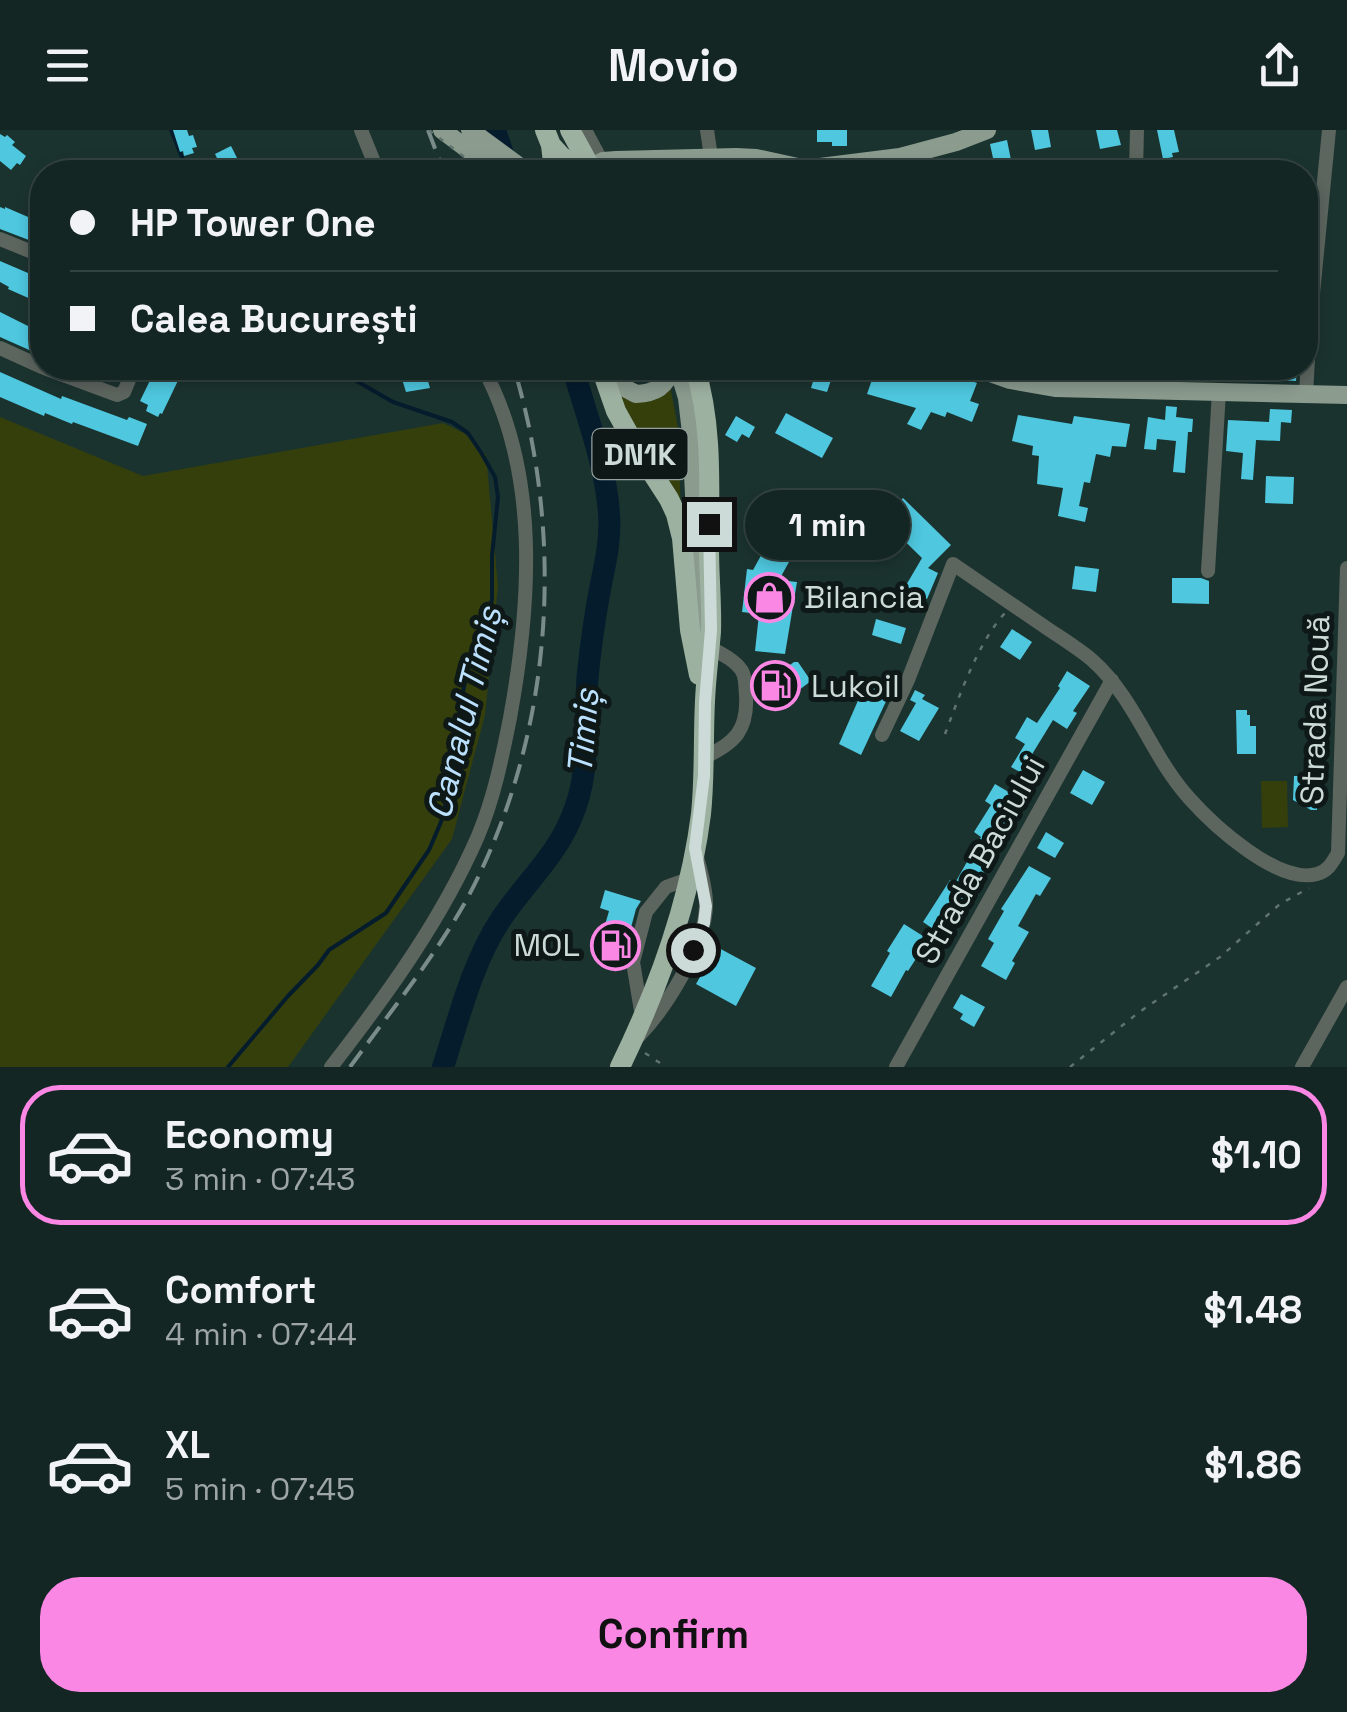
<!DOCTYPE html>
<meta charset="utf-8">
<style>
body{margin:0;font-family:"Space Grotesk",sans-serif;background:#1d2e2b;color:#f1f3f6;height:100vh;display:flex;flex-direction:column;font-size:38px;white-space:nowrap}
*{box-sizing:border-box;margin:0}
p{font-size:32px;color:#9da5a6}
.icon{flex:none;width:55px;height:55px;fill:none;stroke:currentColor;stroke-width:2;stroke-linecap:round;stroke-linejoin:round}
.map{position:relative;height:937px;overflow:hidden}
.details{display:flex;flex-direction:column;background:#142623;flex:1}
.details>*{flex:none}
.top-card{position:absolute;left:30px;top:30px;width:1288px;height:220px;border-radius:40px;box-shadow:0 5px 15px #0003,0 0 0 2px #334341;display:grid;align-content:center;height:220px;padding:0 40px;background:#142623}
.end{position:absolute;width:45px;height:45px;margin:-22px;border:12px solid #cddbd8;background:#111;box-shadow:0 0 0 5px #111}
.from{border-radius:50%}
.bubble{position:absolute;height:70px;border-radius:35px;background:#142623;box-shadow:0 5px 15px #0003,0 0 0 2px #334341;font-size:32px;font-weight:600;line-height:70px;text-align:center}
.top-card b{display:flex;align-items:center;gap:35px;height:95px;font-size:38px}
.top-card b+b{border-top:2px solid #334341}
.top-card i{width:25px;height:25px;background:#f1f3f6}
ul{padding:18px 0 0;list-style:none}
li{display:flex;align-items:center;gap:30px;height:140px;margin:0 20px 15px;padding:0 20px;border:5px solid transparent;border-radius:40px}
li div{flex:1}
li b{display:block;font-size:38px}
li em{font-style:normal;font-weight:600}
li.active{border-color:#fb87e5}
li>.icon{width:90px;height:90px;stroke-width:1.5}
.button{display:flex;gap:20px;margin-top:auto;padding:20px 40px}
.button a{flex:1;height:115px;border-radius:40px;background:#fb87e5;color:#111;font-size:40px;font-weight:600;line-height:115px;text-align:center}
header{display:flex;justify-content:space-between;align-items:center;height:130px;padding:0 40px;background:#142623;font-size:45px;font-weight:600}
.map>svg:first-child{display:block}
</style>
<header><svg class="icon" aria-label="menu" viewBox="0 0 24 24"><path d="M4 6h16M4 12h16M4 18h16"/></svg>Movio<svg class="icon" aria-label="share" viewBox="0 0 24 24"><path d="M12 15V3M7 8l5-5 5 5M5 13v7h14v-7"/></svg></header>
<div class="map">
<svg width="1347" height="937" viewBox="0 0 1347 937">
<rect width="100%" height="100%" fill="#1b332f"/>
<!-- green -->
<path fill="#343f0c" d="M669 250 678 298 681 384 617 262Z
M0 287 143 346 443 293 464 303 486 325 498 456 485 585 452 709 288 937H0Z
M1261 651H1287L1288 697 1262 698Z"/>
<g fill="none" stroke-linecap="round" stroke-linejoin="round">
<!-- stream -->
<path stroke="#051c2d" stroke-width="4" d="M171 0 188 42
M228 937 288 866 318 835 329 820 386 783 429 720 441 692 449 661 461 572 472 516 487 497 492 469V426L498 367 495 347 482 324 468 303 452 292 393 272 334 238"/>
<!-- river -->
<path stroke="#051c2d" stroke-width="22" d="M495 0 509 42
M443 937C459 888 472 833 501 789 523 756 554 728 570 691 593 641 583 594 588 542 591 514 595 486 600 459 605 434 611 410 609 384 606 335 586 285 573 238"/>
</g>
<!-- building -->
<path fill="#4ec7df" d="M173 0H187L189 6 193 5 197 17 192 18 194 23 184 26 183 21 180 22Z
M817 0H847V16H832V12H817Z
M1031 0H1048L1051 17 1035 20Z
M1096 0H1117L1121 15 1100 19Z
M1157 0H1174L1179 22 1172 23 1173 27 1163 29Z
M0 4 5 7 7 5 15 12 12 15 26 26 20 35 17 33 11 40 0 31Z
M1007 10 1013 40 996 42 990 14Z
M231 16 244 42H224L215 24Z
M0 77 5 79V77L42 93V115L0 99Z
M0 131 42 149V174L8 159 9 157 0 152Z
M0 182 42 203V223L37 221 36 223 0 207Z
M156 238H184L162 284 160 283 158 287 146 281 148 275 140 271Z
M817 238H835L827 262 811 258Z
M876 238H934L977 253 970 271 979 274 972 292 947 282 945 287 931 282 921 300 907 294 916 278 867 264Z
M1248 238H1297L1296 251 1247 248Z
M421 240 422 245 426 244 430 258 406 262 402 249 412 246 411 243Z
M0 242 61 269 62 266 127 290 129 287 147 294 138 316 73 292 72 294 45 283 44 286 0 267Z
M1166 276 1177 277 1176 287 1193 289 1192 302H1188L1185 343 1173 342 1176 311 1157 309 1156 320 1144 319 1148 287 1165 290Z
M1270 279 1292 280 1291 293 1281 292 1280 311 1256 310 1253 350 1241 349 1243 323 1226 321 1228 290 1269 292Z
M786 283 833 308 822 328 775 303Z
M1018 285 1072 294 1074 286 1130 294 1126 317 1112 316 1110 327 1096 324 1090 353 1084 352 1079 376 1088 378 1085 392 1058 386 1063 358 1037 354 1039 326 1032 325 1033 316 1012 311Z
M736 286 755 297 749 308 742 304 737 312 725 305Z
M1266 346 1294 347 1293 374 1265 373Z
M903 368 951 415 928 438 938 443 927 469 905 457 922 428 882 389Z
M761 370 809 396 779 450 797 452 785 524 755 521 759 484 742 482 747 439 753 440 774 402 751 389Z
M1075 436 1099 439 1096 462 1072 459Z
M1172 448H1201L1209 451V474L1172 473Z
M876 489 906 498 901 514 872 505Z
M1012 499 1032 512 1020 530 1000 517Z
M794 532H798L811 551 799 560 794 553 762 576 757 569 756 560Z
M1067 541 1090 556 1073 581 1077 583 1067 599 1053 590 1031 626 1043 632 1032 649 1011 637 1025 614 1015 608 1027 587 1037 593 1060 558 1058 556Z
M874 558 889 565 861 625 839 614 860 566Z
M915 560 925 565 922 569 939 578 919 611 900 601 916 573 910 570Z
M1236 580H1247V585H1250V596H1256V624H1237Z
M1083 640 1105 652 1092 675 1070 663Z
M1294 646H1319L1317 680H1311L1293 670Z
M995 654 1019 668 987 724 993 727 981 748 976 745 949 792 953 795 945 807 923 792 950 750 955 753 981 707 974 702 991 675 985 671Z
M1046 702 1064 713 1055 728 1037 718Z
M1029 736 1051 748 1040 766 1036 764 1018 796 1029 802 1012 831 1015 833 1006 850 981 836 994 813 988 809 1004 781 1001 779Z
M605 760 641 771 636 779 623 827 598 819 609 781 600 778Z
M904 794 923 806 918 815 923 818 908 841 906 840 891 867 871 856 890 823 887 821Z
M717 817 756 838 736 876 696 854Z
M961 864 985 877 974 897 960 889 963 884 953 878Z"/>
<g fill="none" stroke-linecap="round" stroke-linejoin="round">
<!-- path -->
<path stroke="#5f736f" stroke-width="2.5" stroke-dasharray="5 8" stroke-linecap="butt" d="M945 604C959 567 978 512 1005 483
M645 923 666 937
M1070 937 1138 883 1220 827 1280 774 1309 758"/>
<!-- minor -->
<path stroke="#5d655f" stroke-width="14" d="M361 0 378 42
M585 0 600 28 608 31
M707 0 711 27
M1136 42 1137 0
M0 109 42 126
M0 218 42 237
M44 238 117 265 124 262 134 238
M1135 238 1136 260
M1306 264 1310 194 1329 0
M1208 441 1219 262
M882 605 908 550 953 434C985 456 1017 478 1048 499 1063 509 1079 519 1092 530 1136 569 1151 626 1189 668 1213 695 1278 755 1317 744 1328 741 1332 733 1338 723L1347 438
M705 627C735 613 748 600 746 565 745 556 746 548 742 541 735 530 720 523 709 517
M642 887 633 832 646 782 666 757 688 749
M639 906C666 878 707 813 706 773 706 758 701 742 697 727
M331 937C387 865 442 789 478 706 494 668 502 628 510 588 531 473 540 343 483 238
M896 937 1112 550
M1302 937 1347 857"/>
<!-- major -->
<path stroke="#8b9b8e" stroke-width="18" d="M442 0 498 42
M470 0 527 42
M581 42 603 31 616 30 736 27 756 28 798 37H820L900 27 956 12 987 0
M613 238 621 256 636 264C655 263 667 257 671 238
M678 238 687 268 691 303 702 526
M976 238 1010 250 1055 258 1347 265"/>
<!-- highway -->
<path stroke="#9db1a1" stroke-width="20" d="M545 0 551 15 554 42
M551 15 561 26 585 42
M601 238 616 281 640 324 669 369 676 384 682 408 690 500 699 545
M620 937C658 859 690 771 701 684 705 646 703 609 705 571 706 548 709 525 711 502 712 475 709 446 709 419 709 359 713 295 695 238"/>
<!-- rail -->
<path stroke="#798c88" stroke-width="4" stroke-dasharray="20 10" stroke-linecap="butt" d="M428 0 444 42
M350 937C390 882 434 828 467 769 553 607 566 412 514 238"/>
<!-- path-bridge -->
<path stroke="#5f736f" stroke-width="2.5" stroke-dasharray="5 8" stroke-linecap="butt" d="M429 0 484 42"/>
<!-- highway-bridge -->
<path stroke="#9db1a1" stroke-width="20" d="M570 0 593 42"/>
</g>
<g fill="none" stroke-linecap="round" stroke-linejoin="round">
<!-- route -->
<path stroke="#cddbd8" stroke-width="12" d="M693 820 704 793 706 776 695 718 704 646 705 572 711 500 709 394"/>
</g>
<!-- icons -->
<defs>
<symbol id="shop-ring" viewBox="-11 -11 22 22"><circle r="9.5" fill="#0e1917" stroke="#fb87e5" stroke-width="1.5"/><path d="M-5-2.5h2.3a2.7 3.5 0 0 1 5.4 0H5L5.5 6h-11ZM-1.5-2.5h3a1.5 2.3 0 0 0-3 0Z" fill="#fb87e5"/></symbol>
<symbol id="fuel-ring" viewBox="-11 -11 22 22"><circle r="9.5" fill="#0e1917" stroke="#fb87e5" stroke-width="1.5"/><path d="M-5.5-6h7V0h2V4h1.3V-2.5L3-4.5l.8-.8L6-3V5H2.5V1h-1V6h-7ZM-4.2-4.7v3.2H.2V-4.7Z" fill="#fb87e5"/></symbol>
</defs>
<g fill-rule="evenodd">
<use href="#shop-ring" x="742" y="440" width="55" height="55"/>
<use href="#fuel-ring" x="748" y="528" width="55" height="55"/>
<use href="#fuel-ring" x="588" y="788" width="55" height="55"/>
</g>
<g text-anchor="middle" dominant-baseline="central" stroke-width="10" stroke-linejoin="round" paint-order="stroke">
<!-- shield labels -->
<rect fill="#0e1917" stroke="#94a19e" stroke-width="2.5" x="592.5" y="299" width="95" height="50" rx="8"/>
<g font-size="30" font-weight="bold" fill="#cddbd8">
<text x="640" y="324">DN1K</text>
</g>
<!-- poi labels -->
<g font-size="32" fill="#cddbd8" stroke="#0e1917" text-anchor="start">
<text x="804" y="467">Bilancia</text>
<text x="811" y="556">Lukoil</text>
<text x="580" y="815" text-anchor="end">MOL</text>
</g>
<!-- street labels -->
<g font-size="32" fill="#cddbd8" stroke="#0e1917">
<text transform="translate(1315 580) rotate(-88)">Strada Nouă</text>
<text transform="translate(980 730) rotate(-61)">Strada Baciului</text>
</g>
<!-- water labels -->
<g font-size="35" font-style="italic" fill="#bce1ff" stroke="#0e1917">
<text transform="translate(464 583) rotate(-76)">Canalul Timiș</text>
<text transform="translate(583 602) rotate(-85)">Timiș</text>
</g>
</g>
</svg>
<i class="end from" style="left:693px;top:820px"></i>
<i class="end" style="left:709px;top:394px"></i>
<div class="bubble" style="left:745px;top:360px;width:165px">1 min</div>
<div class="top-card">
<b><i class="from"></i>HP Tower One</b>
<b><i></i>Calea București</b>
</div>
</div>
<section class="details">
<ul>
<li class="active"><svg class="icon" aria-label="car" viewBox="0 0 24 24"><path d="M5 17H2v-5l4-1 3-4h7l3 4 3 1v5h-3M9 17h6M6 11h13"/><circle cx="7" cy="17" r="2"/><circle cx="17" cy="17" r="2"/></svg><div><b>Economy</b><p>3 min · 07:43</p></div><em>$1.10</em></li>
<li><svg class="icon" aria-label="car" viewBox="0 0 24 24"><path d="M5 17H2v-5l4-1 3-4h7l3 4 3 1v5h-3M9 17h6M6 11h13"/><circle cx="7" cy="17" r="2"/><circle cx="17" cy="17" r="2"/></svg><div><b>Comfort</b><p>4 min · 07:44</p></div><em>$1.48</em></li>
<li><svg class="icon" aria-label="car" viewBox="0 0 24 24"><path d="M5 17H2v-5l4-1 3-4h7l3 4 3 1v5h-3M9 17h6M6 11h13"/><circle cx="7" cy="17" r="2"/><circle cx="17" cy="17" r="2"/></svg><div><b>XL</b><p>5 min · 07:45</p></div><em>$1.86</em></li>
</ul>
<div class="button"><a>Confirm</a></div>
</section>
